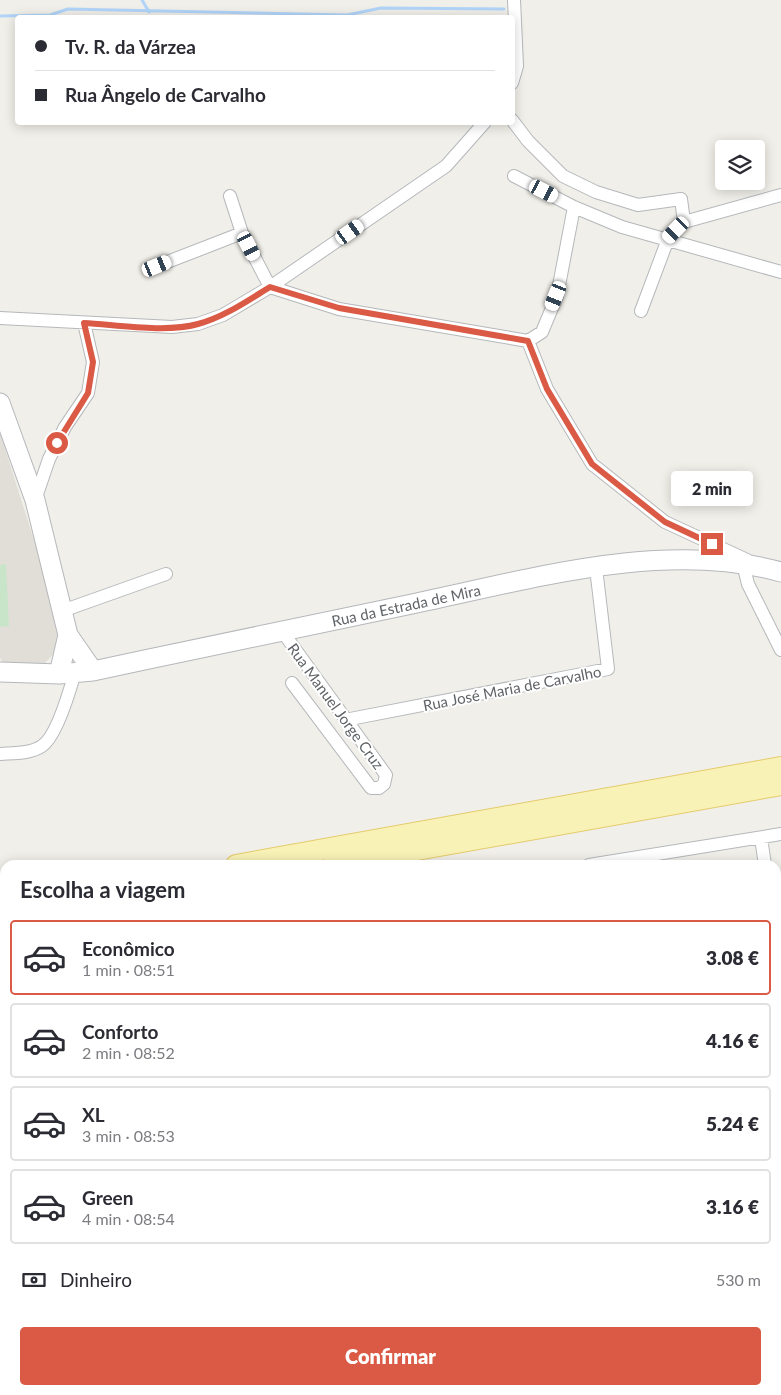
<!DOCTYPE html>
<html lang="pt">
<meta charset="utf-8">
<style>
body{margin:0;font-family:Lato,sans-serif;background:#f7f7f7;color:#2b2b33;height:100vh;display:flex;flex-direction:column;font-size:19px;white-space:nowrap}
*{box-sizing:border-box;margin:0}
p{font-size:16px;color:#7c7c81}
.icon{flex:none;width:28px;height:28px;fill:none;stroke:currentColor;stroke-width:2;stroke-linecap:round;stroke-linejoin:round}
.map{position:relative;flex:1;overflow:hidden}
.details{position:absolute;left:0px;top:860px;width:781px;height:535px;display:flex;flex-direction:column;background:#fff;border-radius:15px 15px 0 0;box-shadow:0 2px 12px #0003}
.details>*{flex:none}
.guide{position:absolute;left:15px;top:15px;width:500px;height:110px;border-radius:5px;box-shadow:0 2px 12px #0003;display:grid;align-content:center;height:110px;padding:0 20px;background:#fff}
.fabs{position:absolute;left:715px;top:140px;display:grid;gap:10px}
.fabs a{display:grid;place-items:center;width:50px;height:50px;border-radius:5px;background:#fff;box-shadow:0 2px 12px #0003;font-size:25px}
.end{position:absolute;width:22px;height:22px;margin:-11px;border:6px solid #da5a45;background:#fff;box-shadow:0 0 0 2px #fff}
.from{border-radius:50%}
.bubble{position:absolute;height:35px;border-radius:5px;background:#fff;box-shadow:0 2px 12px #0003;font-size:16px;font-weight:800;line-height:35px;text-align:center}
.car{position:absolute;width:15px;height:30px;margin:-15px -8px;border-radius:6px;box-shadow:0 0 4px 1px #0007;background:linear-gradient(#fff 24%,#345 0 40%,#fff 0 76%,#345 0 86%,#fff 0)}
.guide b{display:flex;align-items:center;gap:18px;height:48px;font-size:19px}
.guide b+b{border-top:1px solid #e1e1e2}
.guide i{width:12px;height:12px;background:#2b2b33}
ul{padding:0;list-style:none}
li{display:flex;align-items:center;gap:15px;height:75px;margin:0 10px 8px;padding:0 10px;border:2px solid #e1e1e2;border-radius:5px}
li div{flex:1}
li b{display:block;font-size:19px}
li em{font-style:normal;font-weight:800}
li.current{border-color:#da5a45}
li>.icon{width:45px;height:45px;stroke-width:1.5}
h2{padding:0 20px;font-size:22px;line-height:60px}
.pay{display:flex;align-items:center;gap:12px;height:55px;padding:0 20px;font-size:19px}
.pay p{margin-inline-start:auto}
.primary-button{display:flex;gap:10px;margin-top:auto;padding:10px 20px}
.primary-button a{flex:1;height:58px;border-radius:5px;background:#da5a45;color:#fff;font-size:20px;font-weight:800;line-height:58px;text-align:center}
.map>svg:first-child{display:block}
</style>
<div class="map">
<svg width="781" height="1395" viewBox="0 0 781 1395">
<rect width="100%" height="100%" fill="#f0efe9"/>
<!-- education -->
<path fill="#e0ded7" d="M0 433 39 556 58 638 57 650 44 664H4L0 658Z"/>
<!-- green -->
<path fill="#c8e5ca" d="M6 564 9 626 0 627V565Z"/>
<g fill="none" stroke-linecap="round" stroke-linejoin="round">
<!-- stream -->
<path stroke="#b1d4f8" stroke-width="3" d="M142 0 149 12
M0 16 50 15 68 9 347 15 381 8 504 9"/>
<defs>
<path id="street" d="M512 83 517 66 514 0
M512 120 528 141 563 176 596 192 638 205 681 199 684 222
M514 176 574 207 622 227 781 272
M230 196 242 233 270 287
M157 266 242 233
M270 287 339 309 528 341 547 389 592 464 665 522 747 560
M641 311 668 239 684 222 781 195
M0 318 172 327 198 324 223 315 270 287 446 166 485 122
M528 341 542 332 557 296 574 207
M35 500 49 459 65 427 88 393 93 362 84 323
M743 564 748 584 781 650
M62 611 166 574
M282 631 386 775 384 784 379 788H371L292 683
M345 720 608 669 596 568
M0 754C13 753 30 754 42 746 57 736 70 690 75 672
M761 838 765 865
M589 865 781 834
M0 886 5 893
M776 934 778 947
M776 997 781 996
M776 1057 781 1051
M776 1073 781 1068
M776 1126 781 1123
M776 1162 781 1161
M0 1208H5
M776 1210 781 1195
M533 1390 535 1395
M47 1395 48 1390"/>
<path id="secondary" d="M0 403 35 500 68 635 93 671
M0 672 59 674 93 671C199 648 305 626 412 604 528 580 663 539 781 572
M59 674 68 635"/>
<path id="primary" d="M236 865 781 767
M333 865 781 785
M0 908 5 907
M0 926 5 925"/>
</defs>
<!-- street casing -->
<use href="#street" stroke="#b5b8bb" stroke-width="14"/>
<!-- secondary casing -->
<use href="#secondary" stroke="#b5b7bb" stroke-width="21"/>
<!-- primary casing -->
<use href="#primary" stroke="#e5cb6d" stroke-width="22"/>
<!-- street -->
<use href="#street" stroke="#fff" stroke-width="12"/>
<!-- secondary -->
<use href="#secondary" stroke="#fff" stroke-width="19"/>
<!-- primary -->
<use href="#primary" stroke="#f8f2b6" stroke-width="20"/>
</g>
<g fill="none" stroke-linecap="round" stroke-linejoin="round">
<!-- route -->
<path stroke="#da5a45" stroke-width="6" d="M57 443 88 393 93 362 84 323C118 325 166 333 198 324 224 317 247 301 270 287L339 308 528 341 547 389 592 464 665 522 712 544"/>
</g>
<g text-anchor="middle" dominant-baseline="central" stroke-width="4" stroke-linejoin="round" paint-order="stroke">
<!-- street labels -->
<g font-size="15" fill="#606367" stroke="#fff">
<text transform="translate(406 605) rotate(-12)">Rua da Estrada de Mira</text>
<text transform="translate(512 688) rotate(-11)">Rua José Maria de Carvalho</text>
<text transform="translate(336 706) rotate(54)">Rua Manuel Jorge Cruz</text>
</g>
</g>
</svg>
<div class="fabs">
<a><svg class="icon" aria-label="layers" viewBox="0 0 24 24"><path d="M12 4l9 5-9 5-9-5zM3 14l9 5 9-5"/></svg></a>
</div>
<i class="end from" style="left:57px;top:443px"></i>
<i class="end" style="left:712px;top:544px"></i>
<div class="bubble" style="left:671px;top:471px;width:82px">2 min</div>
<i class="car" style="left:544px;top:191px;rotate:117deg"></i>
<i class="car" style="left:676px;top:230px;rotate:224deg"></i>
<i class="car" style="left:350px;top:232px;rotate:55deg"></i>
<i class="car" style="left:249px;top:246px;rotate:153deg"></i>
<i class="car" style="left:157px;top:266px;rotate:68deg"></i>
<i class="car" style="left:556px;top:296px;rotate:202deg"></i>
<div class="guide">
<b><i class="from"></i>Tv. R. da Várzea</b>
<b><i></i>Rua Ângelo de Carvalho</b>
</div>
<section class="details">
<h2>Escolha a viagem</h2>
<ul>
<li class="current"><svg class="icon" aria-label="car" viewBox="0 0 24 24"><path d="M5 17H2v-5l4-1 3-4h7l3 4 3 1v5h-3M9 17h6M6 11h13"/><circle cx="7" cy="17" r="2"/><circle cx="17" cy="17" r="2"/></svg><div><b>Econômico</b><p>1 min · 08:51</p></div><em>3.08 €</em></li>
<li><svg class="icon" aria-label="car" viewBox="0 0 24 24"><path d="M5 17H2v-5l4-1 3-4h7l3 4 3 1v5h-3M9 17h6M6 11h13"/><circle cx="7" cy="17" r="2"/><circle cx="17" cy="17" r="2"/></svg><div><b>Conforto</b><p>2 min · 08:52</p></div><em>4.16 €</em></li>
<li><svg class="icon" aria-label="car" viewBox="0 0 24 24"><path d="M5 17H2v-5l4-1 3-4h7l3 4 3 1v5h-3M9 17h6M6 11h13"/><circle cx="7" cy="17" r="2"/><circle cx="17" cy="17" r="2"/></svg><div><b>XL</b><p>3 min · 08:53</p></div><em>5.24 €</em></li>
<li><svg class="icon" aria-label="car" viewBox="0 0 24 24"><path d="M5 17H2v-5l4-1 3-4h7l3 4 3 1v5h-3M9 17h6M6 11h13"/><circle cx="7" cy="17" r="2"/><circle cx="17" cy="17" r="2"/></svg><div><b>Green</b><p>4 min · 08:54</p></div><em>3.16 €</em></li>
</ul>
<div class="pay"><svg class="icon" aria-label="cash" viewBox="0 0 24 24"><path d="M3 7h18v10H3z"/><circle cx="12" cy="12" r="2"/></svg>Dinheiro<p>530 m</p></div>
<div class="primary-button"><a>Confirmar</a></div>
</section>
</div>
